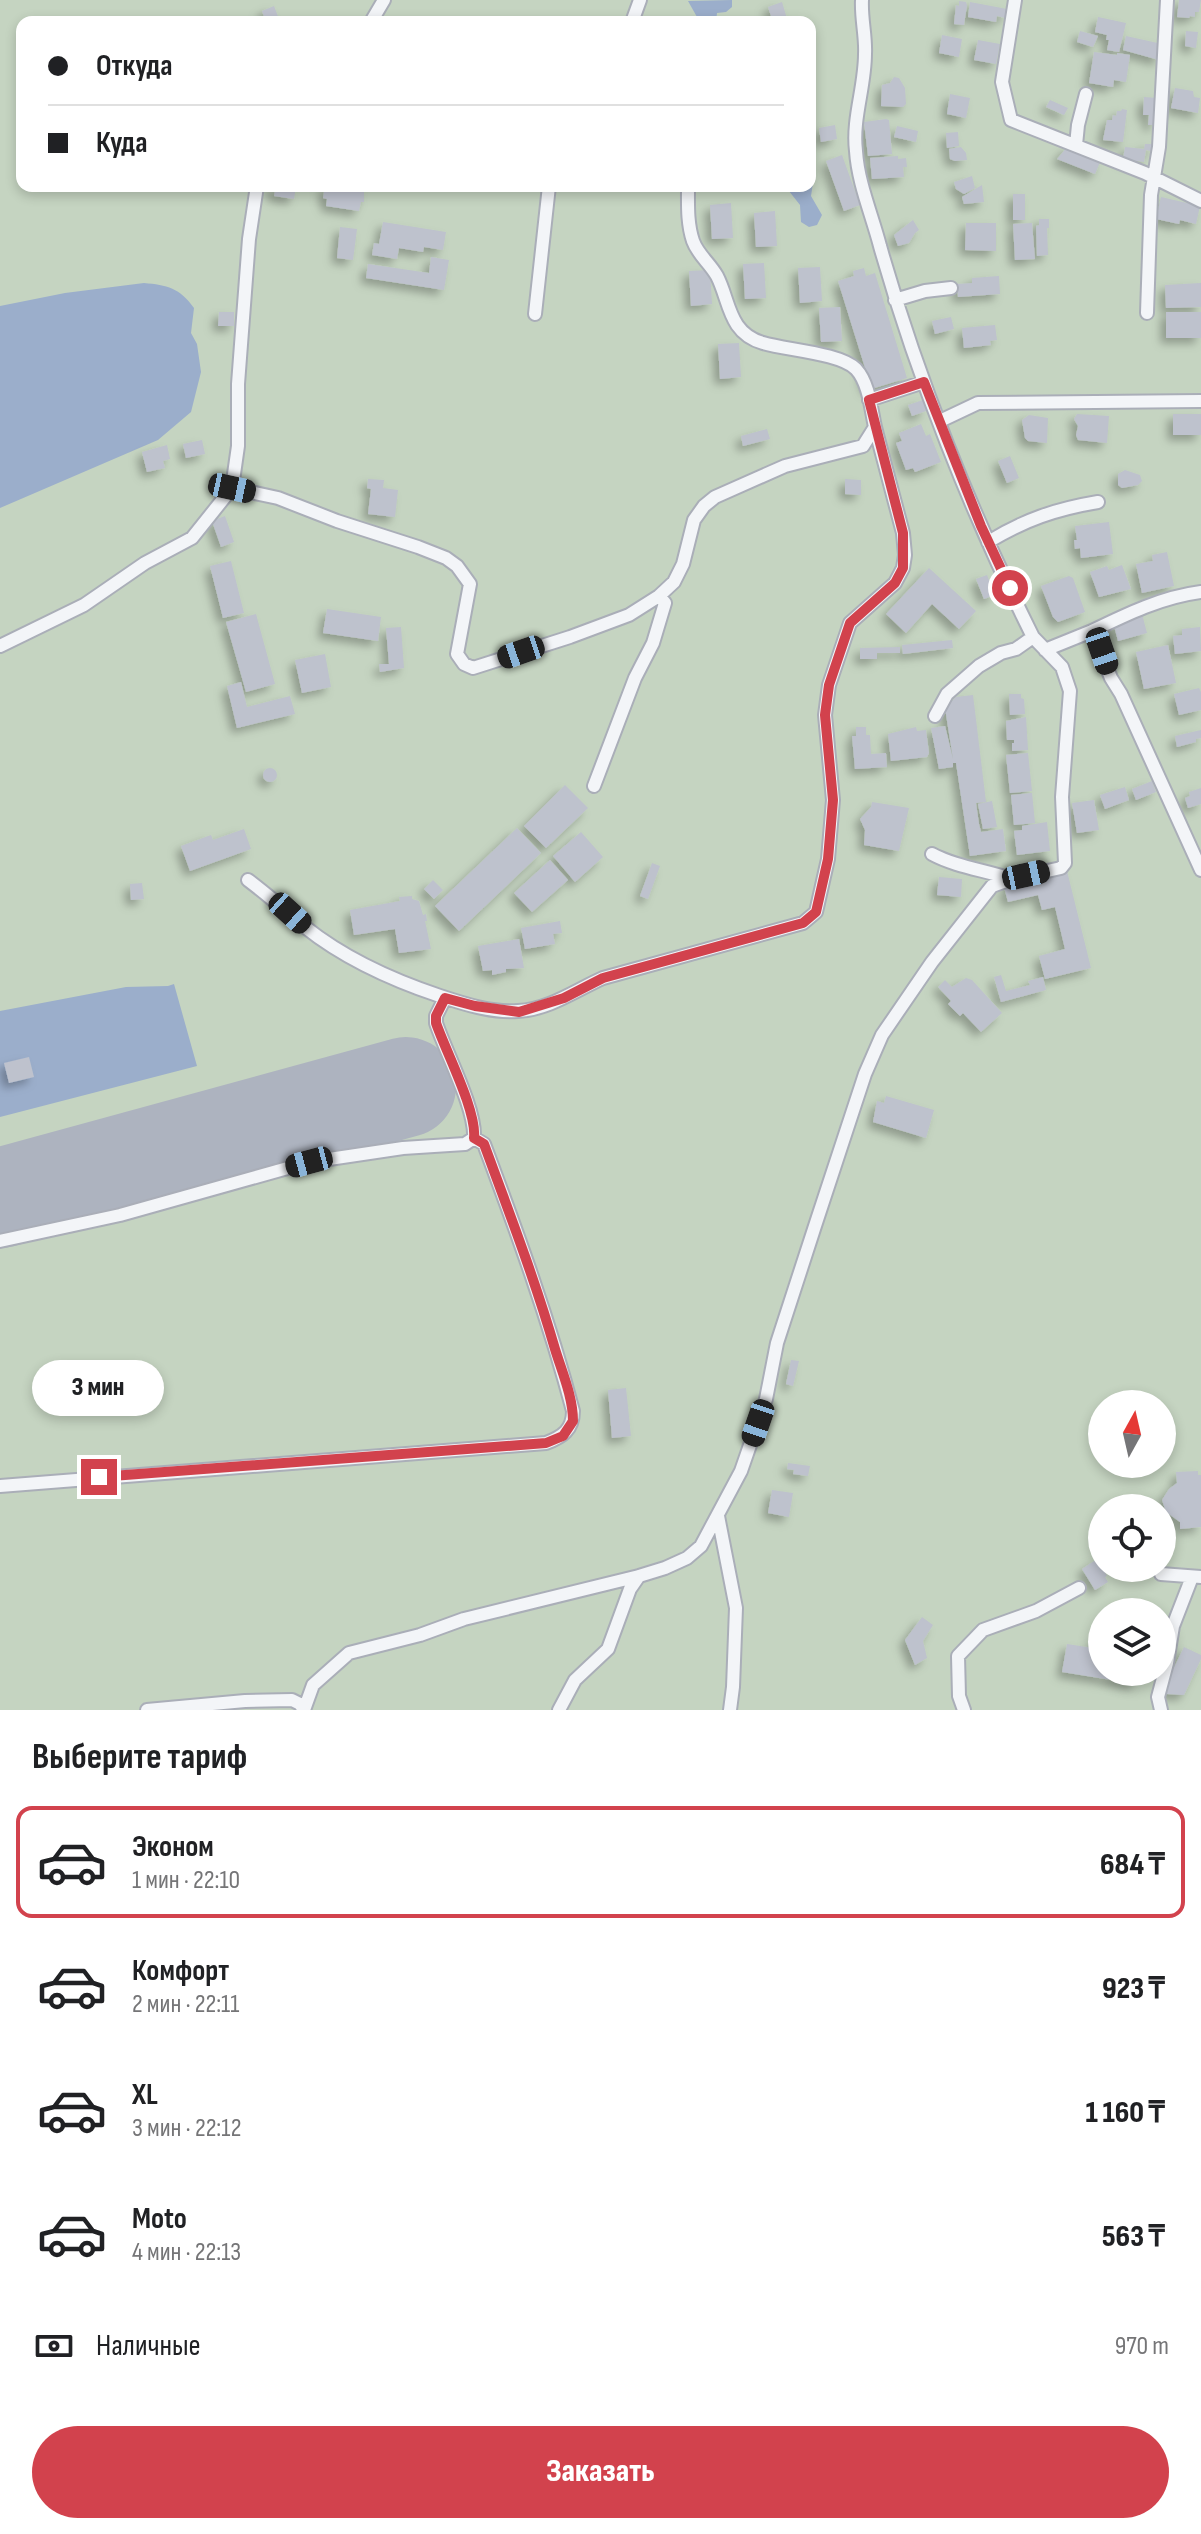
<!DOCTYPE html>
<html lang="ru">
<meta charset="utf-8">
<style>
body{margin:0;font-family:"Sofia Sans Condensed",sans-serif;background:#f6f6f6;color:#202124;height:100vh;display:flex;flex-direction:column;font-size:30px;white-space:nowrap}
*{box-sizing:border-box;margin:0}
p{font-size:26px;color:#757577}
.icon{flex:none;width:44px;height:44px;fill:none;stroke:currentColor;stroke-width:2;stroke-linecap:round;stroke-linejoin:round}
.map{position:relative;height:1710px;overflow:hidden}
.details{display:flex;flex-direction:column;background:#fff;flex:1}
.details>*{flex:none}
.hud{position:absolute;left:16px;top:16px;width:800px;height:176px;border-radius:16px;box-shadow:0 4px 12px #0003;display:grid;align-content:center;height:176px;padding:0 32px;background:#fff}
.needle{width:52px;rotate:8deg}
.controls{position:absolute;left:1088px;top:1390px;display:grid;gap:16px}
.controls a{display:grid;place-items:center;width:88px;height:88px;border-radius:50%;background:#fff;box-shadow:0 4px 12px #0003;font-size:40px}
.end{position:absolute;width:36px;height:36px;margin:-18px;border:10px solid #d2424d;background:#fff;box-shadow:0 0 0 4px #fff}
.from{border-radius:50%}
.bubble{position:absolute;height:56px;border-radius:28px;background:#fff;box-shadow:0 4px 12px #0003;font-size:26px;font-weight:800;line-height:56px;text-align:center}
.car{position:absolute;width:24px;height:48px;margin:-24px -12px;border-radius:10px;box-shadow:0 0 6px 2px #0007;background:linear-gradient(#222 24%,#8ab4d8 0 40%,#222 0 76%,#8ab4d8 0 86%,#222 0)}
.hud b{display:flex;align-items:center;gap:28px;height:76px;font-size:30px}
.hud b+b{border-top:2px solid #e0e0e0}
.hud i{width:20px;height:20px;background:#202124}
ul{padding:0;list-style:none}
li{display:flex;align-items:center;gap:24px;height:112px;margin:0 16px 12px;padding:0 16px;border:4px solid transparent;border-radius:16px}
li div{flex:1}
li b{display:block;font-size:30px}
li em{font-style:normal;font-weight:800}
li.current{border-color:#d2424d}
li>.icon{width:72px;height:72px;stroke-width:1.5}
h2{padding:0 32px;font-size:36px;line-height:96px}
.pay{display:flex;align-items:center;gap:20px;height:88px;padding:0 32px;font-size:30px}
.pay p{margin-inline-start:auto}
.action{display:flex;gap:16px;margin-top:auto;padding:16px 32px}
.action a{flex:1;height:92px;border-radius:48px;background:#d2424d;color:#fff;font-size:32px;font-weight:800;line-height:92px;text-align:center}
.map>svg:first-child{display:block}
</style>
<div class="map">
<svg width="1201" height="1710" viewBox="0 0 1201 1710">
<defs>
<filter id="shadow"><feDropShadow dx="-5.5" dy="5.5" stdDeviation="4" flood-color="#0004"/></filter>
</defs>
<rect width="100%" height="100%" fill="#e1e4ea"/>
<!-- green -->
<path fill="#c5d4c1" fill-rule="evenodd" d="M0 0H1201V1710H0ZM22 22H810V186H22ZM1102 1404H1162V1464H1102ZM1102 1508H1162V1568H1102ZM1102 1612H1162V1672H1102Z"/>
<!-- water -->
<path fill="#9baecb" d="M732 0V7L726 12 717 13 716 22H696L697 17 688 1Z
M810 175 813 183 811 196 822 215 817 225 809 227 801 222 800 205 785 186H810Z
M144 283C167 285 180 288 194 308L191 333 197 344 201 372 191 412 158 440 0 508V306L65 293Z
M174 984 197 1066 0 1117V1011L126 987 168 986Z"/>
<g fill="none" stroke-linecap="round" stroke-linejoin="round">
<!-- runway -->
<path stroke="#adb3bf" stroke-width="100" d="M0 1198 406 1087"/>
</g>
<!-- building -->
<path fill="#bec2cd" filter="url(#shadow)" d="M1179 0H1201L1199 12H1195V17L1190 16 1189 18 1177 17Z
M959 1 966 2 967 5 964 25 954 24 956 5 959 6Z
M782 2 788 22H773L768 7Z
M970 2 1007 9 1005 18 997 16 996 22 968 17Z
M274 6 279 19 266 22 262 11Z
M1098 17 1126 23 1119 52 1107 50 1109 40H1106L1107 35 1095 32Z
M1080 31 1098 36 1093 47 1077 42Z
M1186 31 1198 32 1196 48 1185 46Z
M942 35 962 39 959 57 939 53Z
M1126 36 1162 44 1159 60 1123 50Z
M978 40 1000 44 996 64 974 60Z
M1094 52 1117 55V53L1130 55 1126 82 1114 80 1113 87 1089 83Z
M894 77 899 78 905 88 906 104 903 107 881 106 882 85 890 83Z
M1175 88 1193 91 1194 97 1200 98 1198 113 1171 108Z
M950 94 970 98 966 118 947 114Z
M1144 97 1157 98 1155 125H1148L1149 115H1143Z
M1050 100 1068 108 1064 115 1046 107Z
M1122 109 1127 110 1123 142 1103 140 1107 120H1112L1113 115 1116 116 1117 111H1121Z
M886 119 889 120 892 154 868 156 864 122Z
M835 125 837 139 821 142 819 128Z
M897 126 918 131 916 142 894 137Z
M958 132 959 146 947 148 946 133Z
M1145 144H1152L1151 151 1146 150 1144 162 1123 159 1125 147 1144 149Z
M1068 146 1101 160 1095 174 1057 159Z
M961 147 966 153 967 160 955 161 950 159 949 149Z
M842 155 860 205 844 211 826 161Z
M898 156V159L906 158 907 167H903L904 177 872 179 870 158Z
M972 176 975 188 964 194 956 189 954 182Z
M982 185 984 202 964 204 962 197Z
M271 186H296L294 199 274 196 275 191 270 190Z
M325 186H364V202H361L359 211 326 206 327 199 323 198Z
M1013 194H1025V220H1013Z
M1161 197 1200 206 1196 224 1180 220 1179 224 1156 219Z
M731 203 733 238 712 239 710 205Z
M775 211 777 246 756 247 754 213Z
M1039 219H1049V228H1047L1048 255 1037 256 1036 226 1039 225Z
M913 220 919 230 915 233 909 243 898 246 894 235Z
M383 222 446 232 443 250 424 247 423 252 399 248 397 259 372 255 374 243 379 244Z
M966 223H996V251L965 250Z
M1032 223 1035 259 1015 260 1013 224Z
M340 227 357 229 353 260 337 258Z
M431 257 449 260 444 290 366 278 368 264 429 273Z
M764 263 766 298 745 299 743 264Z
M820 267 822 301 800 303 798 268Z
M864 268 866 276 875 273 907 378 868 390 863 373 866 371 838 281 854 276 853 271Z
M710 270 712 304 691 306 689 271Z
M999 276 1000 294 958 297 957 284 972 283V278Z
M1201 283V307L1166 308 1165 285Z
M840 307 842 341 821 342 819 308Z
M219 312H234V326H218Z
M1166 312H1201V338H1166Z
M951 317 954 329 935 334 932 321Z
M995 325 997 340 990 341 991 345 964 348 962 328Z
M739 343 741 377 720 379 718 344Z
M923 400 926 411 912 416 908 405Z
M1077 414 1109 416 1107 443 1078 440 1076 435 1078 426 1074 419Z
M1173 414H1201V435H1173Z
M1029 415 1048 418 1047 443 1028 441 1025 438 1022 420Z
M921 424 926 436 930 434 941 462 915 472 913 468 906 470 896 443 902 441 899 433Z
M767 429 770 439 743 446 741 436Z
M202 440 205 454 186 458 183 444Z
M167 445 170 459 163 461 165 468 147 472 142 452Z
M1010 456 1019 478 1007 483 998 461Z
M1125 470 1140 475 1142 481 1138 485 1122 488 1118 485V474Z
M368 479 384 480 383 488 398 490 395 517 368 514 371 489 367 488Z
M845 479 861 480V495L845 494Z
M225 516 234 542 221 547 212 521Z
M1109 522 1113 554 1081 558 1080 548 1075 549 1074 540H1077L1075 526Z
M1167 552 1174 586 1142 593 1136 564 1153 561 1152 555Z
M231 561 244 613 223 618 210 566Z
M1122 565 1131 589 1099 597 1090 572 1107 566 1109 570Z
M929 568 976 611 959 629 932 604 906 633 886 614Z
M987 575 995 595 984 599 976 579Z
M1069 576 1073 578 1085 612 1058 622 1053 617 1041 586Z
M327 609 381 617 378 641 323 633Z
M256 614 275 684 246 692 226 622Z
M1142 614 1147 633 1118 641 1113 622Z
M401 627 404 668 380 672 379 664H389L386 628Z
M1200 627 1201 651 1175 654 1173 636 1182 635V629Z
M952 640 953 648 903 654 902 645Z
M1168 645 1176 683 1144 689 1136 652Z
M900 647V653H877V659H860V648Z
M325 654 331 687 302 693 295 660Z
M241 682 247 707 290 696 295 714 237 728 227 686Z
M1199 688 1201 692V710L1179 715 1174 694Z
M1009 694H1021V698L1024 699 1025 714 1010 715Z
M973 695 986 802 976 803 979 824 981 832 1003 829 1006 851 970 856 956 763H953V767L939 769 931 728 945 726 953 759 945 708 956 697Z
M1026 717 1028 750 1012 751V743H1014V740H1007L1006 721Z
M856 727H866V735H870L871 754 886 753 887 767 855 769 852 736H856Z
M916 727 917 731 926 730 929 753 927 757 891 761 888 734Z
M1201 730V738L1196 739V742L1177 747 1175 736Z
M1028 753 1032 791 1010 793 1006 755Z
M263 775a7 7 0 1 1 14 0a7 7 0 1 1-14 0Z
M1152 781 1156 792 1136 800 1132 789Z
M565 785 588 808 546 848 524 826Z
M1125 787 1129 800 1105 809 1100 795Z
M1201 788V804L1188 808 1185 798 1190 796 1189 792Z
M1032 793 1035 823 1014 825 1011 795Z
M1094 800 1099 830 1077 833 1072 803Z
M992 801 997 827 983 829 978 804Z
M872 802 909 808 899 851 864 845 865 830 860 819 871 807Z
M1047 822 1050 851 1017 855 1014 831 1022 830V826Z
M517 828 541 853 459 931 435 906Z
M244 829 251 849 190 871 181 846 211 835 213 840Z
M581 832 603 857 575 882 553 856Z
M550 860 568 880 532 912 514 893Z
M652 863 660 866 648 899 640 896Z
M1067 871 1091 968 1045 979 1039 956 1065 949 1055 907 1042 910 1038 895 1008 902 1004 887Z
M939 877 962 879 961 897 937 895Z
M433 880 443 890 434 899 424 889Z
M142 883 144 899 131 900 130 884Z
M412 896V899L419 901 423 915 426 914 427 921H425L431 949 399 953 395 929 354 935 350 910 400 901 399 897Z
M560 921 562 933 553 934 555 944 525 949 521 928Z
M519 939 524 968 506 969V972L492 975V970L483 971 478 946Z
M1001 975 1006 991 1030 985 1028 981 1043 977 1046 990 1001 1002 994 977Z
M966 978 972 980 1002 1013 981 1032 963 1013 960 1016 948 1004 951 1001 938 987 945 980 952 987Z
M29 1057 34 1077 9 1083 4 1063Z
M886 1096 934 1110 926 1138 873 1122 877 1101 884 1103Z
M791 1360 799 1361 793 1386 786 1384Z
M626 1388 631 1436 612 1438 608 1390Z
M788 1463 810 1466 808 1476 793 1474 794 1470 787 1469Z
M1198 1471V1475H1201V1527L1180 1529V1522L1166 1512 1162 1500 1169 1489 1177 1483 1176 1472Z
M772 1490 793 1493 789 1517 768 1513Z
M1097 1559 1107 1576 1105 1577 1108 1582 1095 1590 1082 1569Z
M922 1617 933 1625 923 1641 927 1658 915 1665 905 1640Z
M1094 1641 1102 1642V1672H1139L1136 1684 1062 1672 1067 1644 1093 1648Z
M1184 1647 1201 1655V1659L1184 1695 1167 1694 1163 1690Z"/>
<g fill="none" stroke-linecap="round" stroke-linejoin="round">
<defs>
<path id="street" d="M862 0C861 19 866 36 865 54 865 87 852 119 856 151 858 183 872 215 880 246 917 377 972 515 1033 637
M1015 0 1002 82 1011 120 1145 173 1201 201
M371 22 384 0
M632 22 640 0
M1076 145 1078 125 1086 94
M688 186C688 204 687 223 693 241 698 255 709 262 717 276 730 301 728 333 763 343 786 350 840 353 856 369 869 383 871 409 875 427
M895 300 925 291 951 288
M1147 313 1151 195 1159 147 1167 0
M535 314 549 186
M869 400 924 382
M940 421 978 403 1201 401
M232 488 278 498 337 521 418 547 446 558 457 566 470 584 457 654 464 664 473 668 570 637 629 615 659 596 674 582 683 564 694 520 704 506 715 497 785 466 863 446 875 427 903 533 905 555 903 568 895 583 850 623 829 685 825 715 833 800 828 859 816 912 803 923 603 978C576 990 548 1010 518 1011 492 1013 464 1004 440 996 392 980 345 959 305 927 286 911 268 895 248 880
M988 542C1024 520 1056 509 1098 502
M1092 631C1127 614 1162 597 1201 592
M0 646 84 605 145 563 192 538 232 488 238 446V384L249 239 257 186
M1045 650 1092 631 1111 678 1121 694 1201 870
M594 786 635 678 653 643 665 603 659 596
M932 854C956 867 985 870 1011 879
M445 998 436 1016V1023C446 1053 476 1109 474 1138
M0 1241 120 1215 309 1162 403 1148 465 1144 474 1138 484 1144C517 1232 549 1320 573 1411 573 1430 562 1437 546 1443L0 1486
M718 1516 736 1608 733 1687 730 1710
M1161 1574 1201 1577
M147 1710 245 1701 292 1700 300 1704 304 1710
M304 1710 313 1685 349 1653 420 1635 464 1619 639 1576 665 1568 687 1558 701 1546 741 1471 766 1399 777 1343 814 1229 865 1074 882 1035 932 962 992 886 1011 879 1061 868 1065 863 1062 797 1070 691 1062 667 1033 637 1016 649 1001 653 979 666 947 694 935 716
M559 1710 575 1680 608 1649 630 1589 639 1576
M964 1710 959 1696 958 1656 983 1630 1036 1611 1079 1588
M1161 1710 1158 1697 1167 1663 1173 1626 1192 1577"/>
</defs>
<!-- street casing -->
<use href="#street" stroke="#aaaeb8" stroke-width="16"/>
<!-- street -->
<use href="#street" stroke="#f3f5f8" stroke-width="12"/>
</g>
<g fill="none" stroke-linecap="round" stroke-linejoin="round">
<!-- route -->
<path stroke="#d2424d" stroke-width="10" d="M99 1477 546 1443 563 1436 573 1421C573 1397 562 1372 555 1349 535 1280 509 1212 484 1144L474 1138C477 1111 446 1052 436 1023V1016L445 998 475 1006 519 1012 564 998 603 978 803 923 816 912 828 859 833 800 825 715 829 685 850 623 895 583 903 568V533L869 400 924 382 981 526 1010 588"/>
</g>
</svg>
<div class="controls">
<a><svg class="needle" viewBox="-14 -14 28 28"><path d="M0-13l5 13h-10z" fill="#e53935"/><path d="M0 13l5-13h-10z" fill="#757577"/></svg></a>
<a><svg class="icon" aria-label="locate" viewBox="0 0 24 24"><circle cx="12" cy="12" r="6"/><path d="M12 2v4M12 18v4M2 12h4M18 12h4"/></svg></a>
<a><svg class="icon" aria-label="layers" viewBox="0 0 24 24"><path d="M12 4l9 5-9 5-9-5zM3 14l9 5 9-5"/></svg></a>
</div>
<i class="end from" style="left:1010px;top:588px"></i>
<i class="end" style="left:99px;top:1477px"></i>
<div class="bubble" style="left:32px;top:1360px;width:132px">3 мин</div>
<i class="car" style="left:232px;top:488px;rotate:102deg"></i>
<i class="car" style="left:1102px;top:651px;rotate:161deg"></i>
<i class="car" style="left:521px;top:652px;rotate:251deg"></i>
<i class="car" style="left:1026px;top:875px;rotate:78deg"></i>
<i class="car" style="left:290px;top:913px;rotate:132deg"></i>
<i class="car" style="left:309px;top:1162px;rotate:255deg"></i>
<i class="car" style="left:758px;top:1423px;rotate:199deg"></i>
<div class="hud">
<b><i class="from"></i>Откуда</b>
<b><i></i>Куда</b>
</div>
</div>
<section class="details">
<h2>Выберите тариф</h2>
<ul>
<li class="current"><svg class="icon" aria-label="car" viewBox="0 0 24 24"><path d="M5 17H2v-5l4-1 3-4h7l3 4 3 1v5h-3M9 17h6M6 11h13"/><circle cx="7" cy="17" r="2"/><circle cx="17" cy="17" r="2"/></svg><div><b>Эконом</b><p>1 мин · 22:10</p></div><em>684 ₸</em></li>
<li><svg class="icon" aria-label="car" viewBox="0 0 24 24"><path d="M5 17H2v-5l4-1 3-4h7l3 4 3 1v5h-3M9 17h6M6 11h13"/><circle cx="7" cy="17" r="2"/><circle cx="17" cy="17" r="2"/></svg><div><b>Комфорт</b><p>2 мин · 22:11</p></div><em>923 ₸</em></li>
<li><svg class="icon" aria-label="car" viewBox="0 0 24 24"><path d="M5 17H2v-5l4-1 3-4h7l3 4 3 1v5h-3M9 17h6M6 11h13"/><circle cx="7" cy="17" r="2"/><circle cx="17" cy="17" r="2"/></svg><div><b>XL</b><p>3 мин · 22:12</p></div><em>1 160 ₸</em></li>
<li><svg class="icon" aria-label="car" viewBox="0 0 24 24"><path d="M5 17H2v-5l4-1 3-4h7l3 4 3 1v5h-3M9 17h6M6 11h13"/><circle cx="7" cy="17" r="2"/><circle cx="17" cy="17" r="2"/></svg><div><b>Moto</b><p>4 мин · 22:13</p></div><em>563 ₸</em></li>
</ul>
<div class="pay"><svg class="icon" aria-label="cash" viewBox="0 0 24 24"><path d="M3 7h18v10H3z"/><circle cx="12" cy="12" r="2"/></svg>Наличные<p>970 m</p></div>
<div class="action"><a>Заказать</a></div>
</section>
